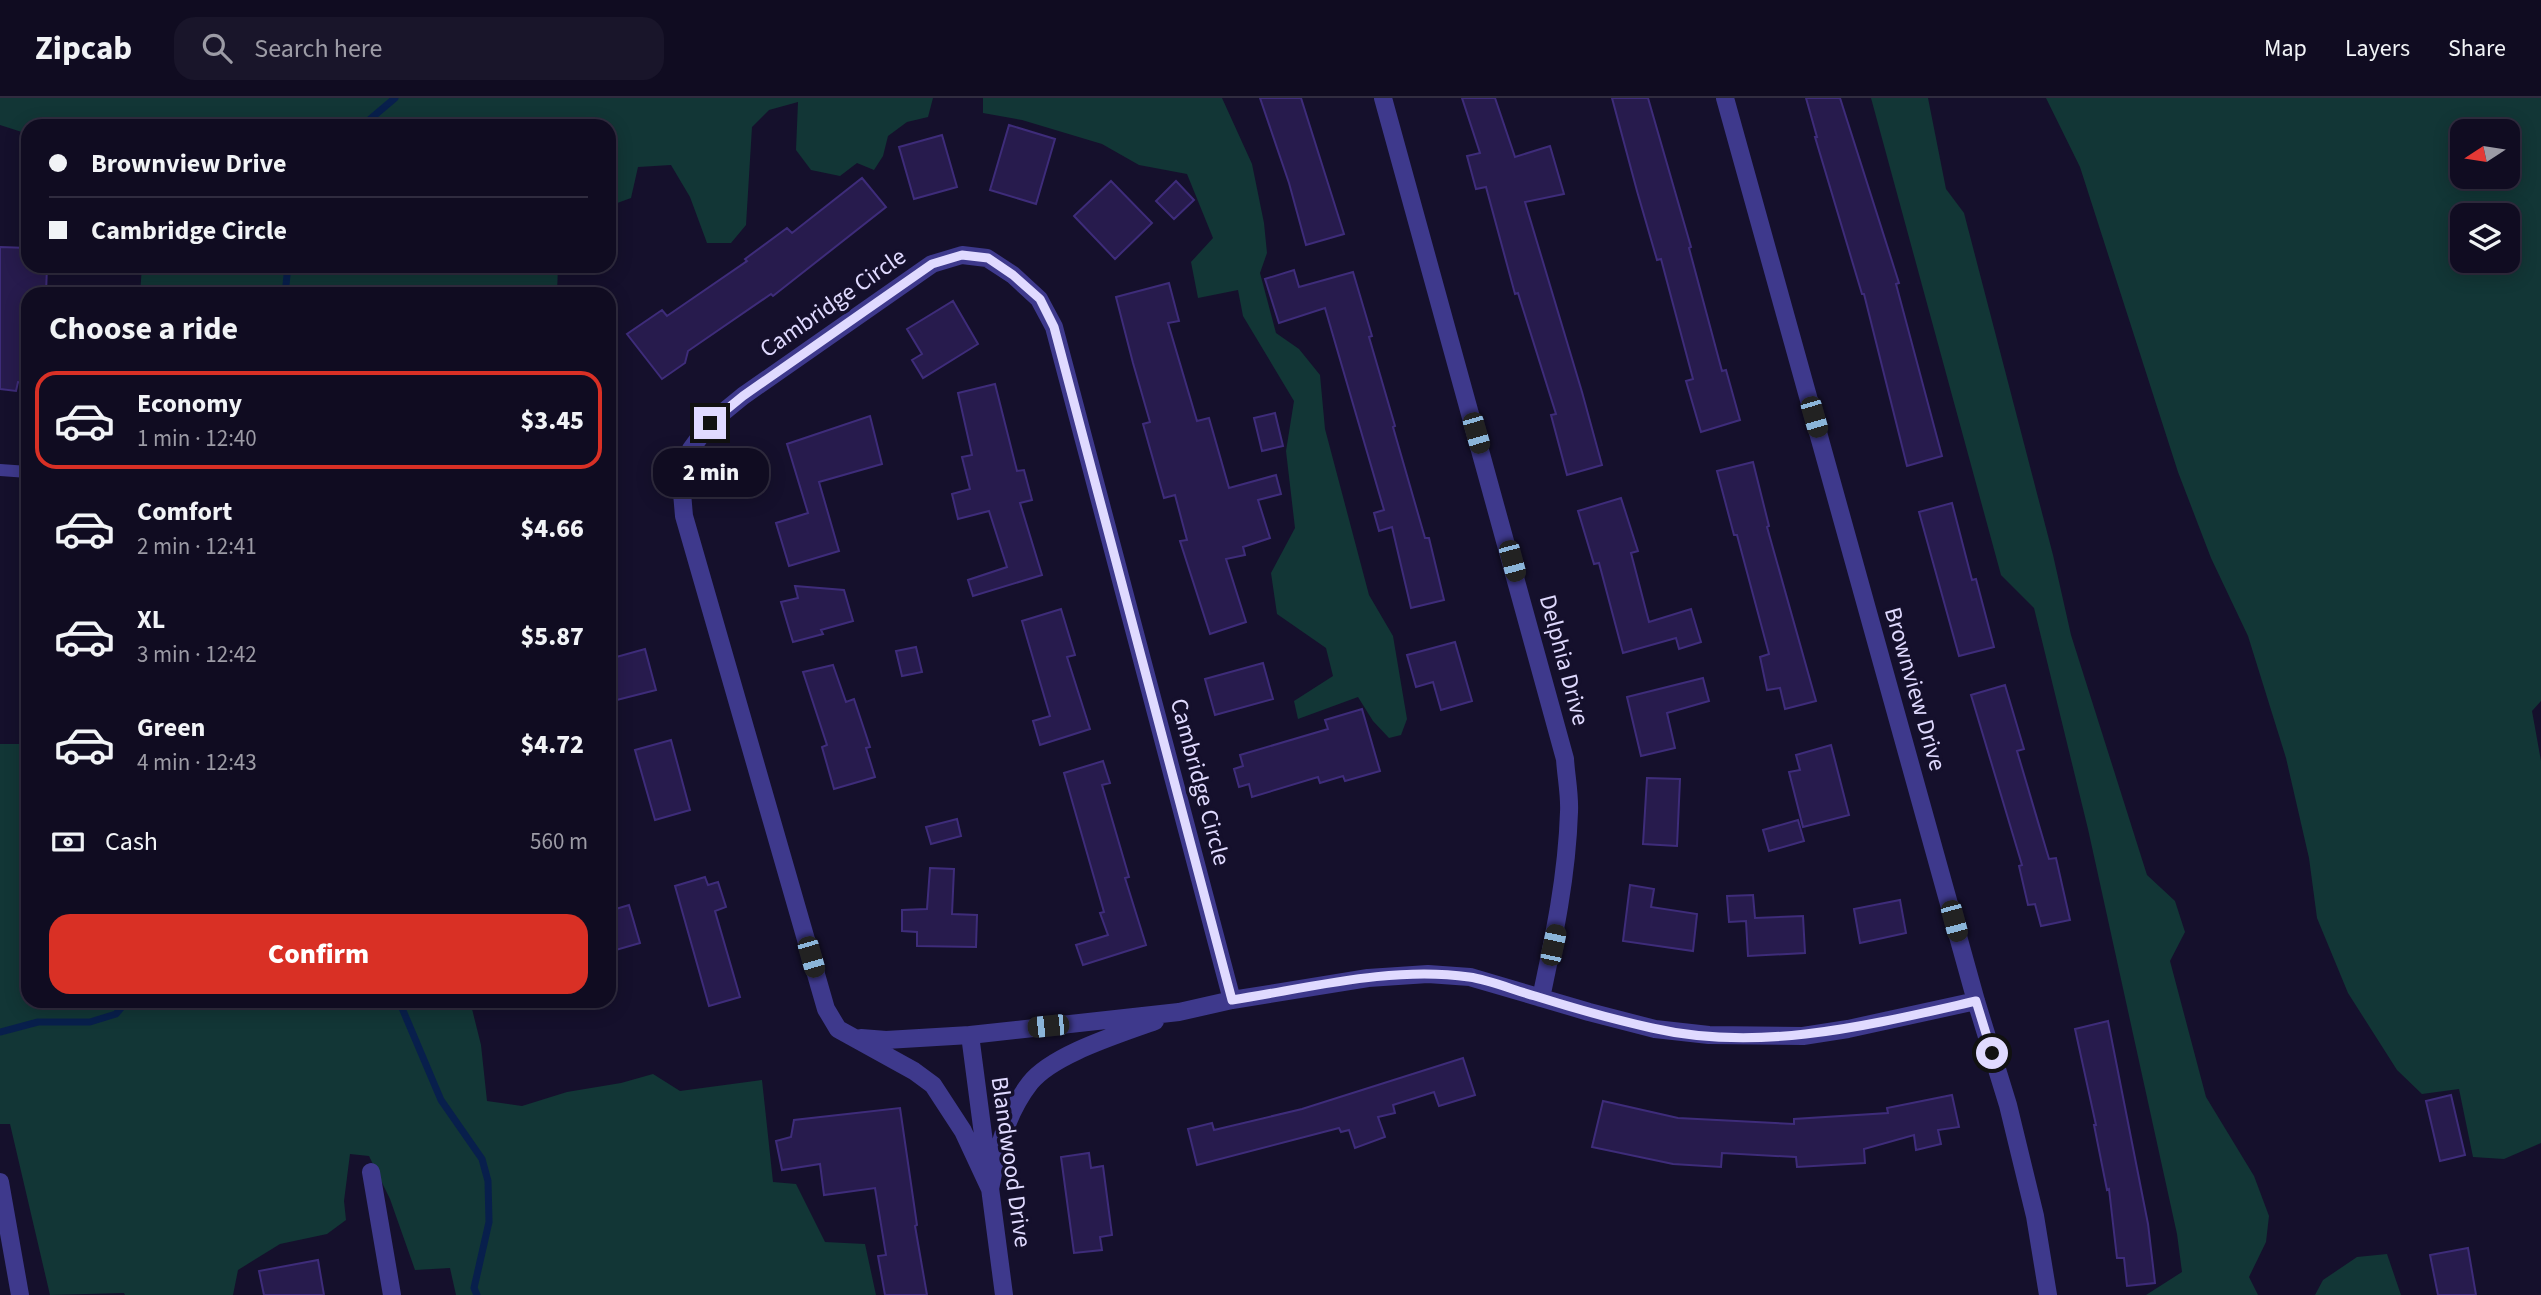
<!DOCTYPE html>
<meta charset="utf-8">
<style>
body{margin:0;font-family:"Source Sans 3",sans-serif;background:#19152a;color:#f1f3f6;height:100vh;display:flex;flex-direction:column;font-size:26px;white-space:nowrap}
*{box-sizing:border-box;margin:0}
p{font-size:23px;color:#9c9ba5}
.icon{flex:none;width:38px;height:38px;fill:none;stroke:currentColor;stroke-width:2;stroke-linecap:round;stroke-linejoin:round}
.map{position:relative;flex:1;overflow:hidden}
.panel{position:absolute;left:21px;top:189px;width:595px;height:721px;display:flex;flex-direction:column;background:#100c21;border-radius:21px;box-shadow:0 4px 18px #0003,0 0 0 2px #302c3f}
.panel>*{flex:none}
.guide{position:absolute;left:21px;top:21px;width:595px;height:154px;border-radius:21px;box-shadow:0 4px 18px #0003,0 0 0 2px #302c3f;display:grid;align-content:center;height:154px;padding:0 28px;background:#100c21}
.needle{width:46px;rotate:258deg}
.fabs{position:absolute;left:2450px;top:21px;display:grid;gap:14px}
.fabs a{display:grid;place-items:center;width:70px;height:70px;border-radius:14px;background:#100c21;box-shadow:0 4px 18px #0003,0 0 0 2px #302c3f;font-size:35px}
.end{position:absolute;width:32px;height:32px;margin:-16px;border:9px solid #e0daff;background:#111;box-shadow:0 0 0 4px #111}
.from{border-radius:50%}
.bubble{position:absolute;height:49px;border-radius:21px;background:#100c21;box-shadow:0 4px 18px #0003,0 0 0 2px #302c3f;font-size:23px;font-weight:800;line-height:49px;text-align:center}
.car{position:absolute;width:21px;height:42px;margin:-21px -10px;border-radius:9px;box-shadow:0 0 5px 2px #0007;background:linear-gradient(#222 24%,#8ab4d8 0 40%,#222 0 76%,#8ab4d8 0 86%,#222 0)}
.guide b{display:flex;align-items:center;gap:24px;height:66px;font-size:26px}
.guide b+b{border-top:2px solid #302c3f}
.guide i{width:18px;height:18px;background:#f1f3f6}
ul{padding:0;list-style:none}
li{display:flex;align-items:center;gap:21px;height:98px;margin:0 14px 10px;padding:0 14px;border:4px solid transparent;border-radius:21px}
li div{flex:1}
li b{display:block;font-size:26px}
li em{font-style:normal;font-weight:800}
li.current{border-color:#d93025}
li>.icon{width:63px;height:63px;stroke-width:1.5}
h2{padding:0 28px;font-size:32px;line-height:84px}
.pay{display:flex;align-items:center;gap:18px;height:77px;padding:0 28px;font-size:26px}
.pay p{margin-inline-start:auto}
.cta{display:flex;gap:14px;margin-top:auto;padding:14px 28px}
.cta a{flex:1;height:80px;border-radius:21px;background:#d93025;color:#fff;font-size:28px;font-weight:800;line-height:80px;text-align:center}
header{display:flex;align-items:center;gap:42px;box-sizing:border-box;height:98px;padding:0 35px;background:#100c21;border-bottom:2px solid #302c3f}
header strong{font-size:33px}
nav{display:flex;gap:38px;margin-inline-start:auto;font-size:24px}
.search{width:490px;height:63px;background:#19152a;display:flex;align-items:center;gap:18px;box-sizing:border-box;padding:0 24px;border-radius:21px;color:#9c9ba5;font-size:26px}
.map>svg:first-child{display:block}
</style>
<header>
<strong>Zipcab</strong>
<div class="search"><svg class="icon" aria-label="search" viewBox="0 0 24 24"><circle cx="10" cy="10" r="6"/><path d="M15 15l6 6"/></svg>Search here</div>
<nav><a>Map</a><a>Layers</a><a>Share</a></nav>
</header>
<div class="map">
<svg width="2541" height="1197" viewBox="0 0 2541 1197">
<rect width="100%" height="100%" fill="#15102c"/>
<!-- green -->
<path fill="#123636" fill-rule="evenodd" d="M0 0H933L928 19 907 24 888 38 883 58 874 72 857 65 840 78 811 72 796 52 798 4 769 12 752 29 746 127 731 145H707L690 99 671 67 638 69 631 100 609 108V28H151L143 22 134 28H28V36L0 27Z
M983 0H1222L1252 66 1264 125 1267 155 1260 175 1276 235 1299 251 1320 277 1325 331 1369 497 1393 538 1407 621 1401 637 1389 640 1373 623 1358 599 1298 621 1294 603 1333 578 1326 550 1277 516 1271 475 1295 430 1286 353 1294 303 1243 218 1238 192 1198 200 1191 164 1213 140 1187 76 1139 67 1102 46 1022 22 983 15Z
M1871 0H1928L1946 91 1964 115 2053 457 2071 537 2147 777 2175 803 2185 834 2170 863 2206 999 2254 1078 2269 1118 2266 1144 2249 1179 2258 1197H2146L2182 1174 2177 1136 2088 731 2034 510 2001 477Z
M2046 0H2541V603L2532 613 2541 663V1045L2504 1061 2473 1059 2459 991 2422 996 2397 972 2348 895 2317 820 2309 760 2286 660 2248 538 2211 460 2178 374 2080 69ZM2462 33H2508V79H2462ZM2462 117H2508V163H2462Z
M142 168H558L557 196H140Z
M0 646H28V903H470L481 947 487 1003 522 1008 567 994 621 985 653 976 680 993 762 982 773 1084 796 1086 825 1144 865 1146 876 1197H456L450 1170 415 1172 390 1101 369 1058 350 1056 344 1103 346 1122 327 1136 280 1146 238 1172 233 1197H125L124 1195 50 1197 10 1026H0Z
M2387 1156 2401 1197H2315L2323 1182 2357 1159Z"/>
<g fill="none" stroke-linecap="round" stroke-linejoin="round">
<!-- stream -->
<path stroke="#081f4c" stroke-width="7" d="M362 28 395 0
M285 196 288 168
M399 903 441 1002 482 1061 488 1083 489 1124 474 1190 477 1197
M0 934 38 924H90L116 916 127 903"/>
</g>
<!-- building -->
<path fill="#271b4d" stroke="#3e2c7a" stroke-width="2" d="M1260 0H1301L1344 136 1306 147 1289 85Z
M1462 0H1495L1515 59 1550 48 1564 96 1525 104 1582 294 1602 367 1567 377 1551 317 1556 316 1518 195 1515 196 1486 89 1476 91 1467 58 1480 55Z
M1612 0H1648L1691 149 1689 150 1722 273 1726 272 1740 322 1701 334 1686 283 1693 281 1661 161 1657 162 1637 93Z
M1806 0H1840L1899 185 1896 186 1942 358 1907 368 1864 196H1862L1815 39H1817Z
M1009 27 1055 41 1036 106 990 92Z
M942 37 957 89 914 101 899 49Z
M862 80 886 109 773 198 771 196 688 253 685 265 662 281 627 236 662 212 667 218 747 163 745 161 787 130 792 135Z
M1111 83 1152 125 1115 161 1074 118Z
M1176 83 1194 102 1174 121 1156 103Z
M0 149 28 150V168H47L46 196H28L27 285 18 284 16 293 0 291Z
M1294 172 1299 189 1353 174 1372 238 1369 239 1395 328 1393 329 1425 440H1429L1444 502 1411 510 1392 429 1379 433 1374 415 1384 412 1325 210 1279 225 1265 181Z
M1169 185 1179 223 1168 225 1197 323 1209 320 1229 390 1276 377 1281 396 1258 402 1270 440 1243 449 1245 457 1226 461 1246 524 1210 536 1180 443 1187 442 1175 397 1164 400 1143 326 1150 324 1133 265 1116 199Z
M953 203 978 246 923 280 912 262 922 256 907 231Z
M995 286 1017 373 1024 372 1032 402 1020 405 1042 477 973 498 968 482 1007 469 989 413 958 421 952 396 970 391 962 359 972 357 958 295Z
M1275 315 1283 348 1262 353 1254 320Z
M870 318 882 366 819 384 839 453 789 468 776 425 808 415 787 346Z
M1753 364 1769 428 1767 429 1816 603 1785 611 1780 590 1767 592 1760 559 1769 556 1737 437H1734L1717 373Z
M1621 400 1638 453 1631 455 1649 524 1691 511 1701 544 1679 551 1676 540 1623 555 1599 465 1594 466 1578 413Z
M1952 405 1972 482 1976 481 1994 549 1959 558 1919 414Z
M795 488 844 492 853 523 821 532 823 536 793 544 781 504 798 500Z
M1061 511 1075 557 1067 559 1090 631 1040 647 1033 623 1050 618 1022 523Z
M1455 544 1472 603 1441 612 1433 584 1416 589 1407 557Z
M916 549 922 574 902 578 896 553Z
M645 551 656 592 609 604V561Z
M1263 565 1273 601 1215 617 1205 581Z
M833 567 846 604 854 601 870 649 866 650 875 679 834 691 822 649 827 647 803 574Z
M1703 580 1709 603 1667 615 1675 650 1641 658 1627 599Z
M2005 587 2024 651 2017 653 2049 761 2056 760 2070 822 2041 828 2035 806 2028 807 2019 768 2022 767 1971 597Z
M1362 611 1380 673 1345 683 1343 678 1320 685 1318 679 1252 699 1249 686 1239 689 1234 671 1243 668 1240 657 1328 631 1325 622Z
M671 642 690 712 655 722 635 652Z
M1831 647 1849 717 1803 729 1789 674 1800 672 1796 657Z
M1103 663 1110 685 1102 687 1129 779 1125 780 1146 847 1083 867 1076 847 1108 837 1100 815 1104 814 1064 675Z
M1647 680 1680 681 1677 748 1643 746Z
M957 721 961 738 931 746 926 729Z
M1798 722 1804 743 1769 753 1763 732Z
M930 770 954 771 952 816 977 817 976 849 917 848V834L902 833V812L927 811Z
M705 779 708 787 718 784 726 809 715 813 740 899 709 908 675 788Z
M1630 787 1654 791 1651 809 1697 816 1693 853 1623 843Z
M1753 797 1755 820 1803 818 1805 855 1748 858 1746 823 1729 824 1727 798Z
M1900 802 1906 835 1860 845 1854 811Z
M629 807 640 845 609 854V813Z
M2108 923 2148 1126 2155 1185 2127 1188 2124 1160H2117L2109 1091 2107 1092 2094 1027H2096L2075 931Z
M1463 960 1475 997 1439 1008 1434 994 1393 1007 1395 1015 1378 1019 1385 1039 1355 1050 1349 1032 1341 1034 1339 1030 1197 1067 1188 1031 1212 1025 1214 1032 1302 1011Z
M1952 997 1959 1029 1938 1032 1941 1046 1916 1052 1914 1037 1864 1051 1865 1065 1797 1069 1796 1059 1722 1055 1721 1069 1673 1066 1592 1049 1603 1003 1678 1020 1794 1026V1021L1888 1015 1887 1010Z
M2451 997 2465 1057 2440 1063 2426 1003Z
M900 1010 917 1127 915 1128 927 1197H885L878 1158 886 1157 875 1090 824 1097 820 1066 782 1072 776 1043 791 1039 794 1022Z
M1089 1055 1091 1070 1103 1068 1112 1137 1100 1139 1102 1152 1074 1155 1061 1059Z
M2468 1150 2476 1197H2438L2430 1157Z
M318 1162 324 1197H264L259 1173Z"/>
<g fill="none" stroke-linecap="round" stroke-linejoin="round">
<!-- service -->
<path stroke="#3e398c" stroke-width="12" d="M0 372 28 374"/>
<!-- minor -->
<path stroke="#3e398c" stroke-width="18" d="M1383 0 1565 661C1566 678 1570 697 1569 714 1567 778 1554 839 1541 900
M1725 0 1976 903 2008 1007 2035 1118 2048 1197
M970 937 1004 1197
M861 940 886 942 970 937 1179 914 1232 902 1368 880 1428 876 1470 879 1589 914 1655 931 1709 937 1803 938 1848 931 1976 903
M371 1074 392 1197
M0 1084 20 1197
M990 1091 963 1033 933 987 914 973 838 931 826 911 684 418 681 383 691 351 710 325 743 298 932 166 962 157 987 160 1013 177 1039 201 1054 229 1232 902
M990 1091C997 1053 1006 1016 1030 985 1053 956 1120 936 1155 923"/>
</g>
<g fill="none" stroke-linecap="round" stroke-linejoin="round">
<!-- route -->
<path stroke="#e0daff" stroke-width="9" d="M710 325 743 298 932 166 962 157 988 160 1013 177 1040 201 1054 229 1232 902C1309 890 1391 868 1469 879 1491 882 1513 892 1535 898 1573 910 1612 921 1652 930 1761 955 1870 927 1976 903L1992 955"/>
</g>
<g text-anchor="middle" dominant-baseline="central" stroke-width="7" stroke-linejoin="round" paint-order="stroke">
<!-- street labels -->
<g font-size="24" fill="#e0daff" stroke="#15102c">
<text transform="translate(833 205) rotate(-35)">Cambridge Circle</text>
<text transform="translate(1564 562) rotate(75)">Delphia Drive</text>
<text transform="translate(1915 591) rotate(74)">Brownview Drive</text>
<text transform="translate(1200 684) rotate(75)">Cambridge Circle</text>
<text transform="translate(1011 1064) rotate(82)">Blandwood Drive</text>
</g>
</g>
</svg>
<div class="fabs">
<a><svg class="needle" viewBox="-14 -14 28 28"><path d="M0-13l5 13h-10z" fill="#e53935"/><path d="M0 13l5-13h-10z" fill="#9c9ba5"/></svg></a>
<a><svg class="icon" aria-label="layers" viewBox="0 0 24 24"><path d="M12 4l9 5-9 5-9-5zM3 14l9 5 9-5"/></svg></a>
</div>
<i class="end from" style="left:1992px;top:955px"></i>
<i class="end" style="left:710px;top:325px"></i>
<div class="bubble" style="left:653px;top:350px;width:116px">2 min</div>
<i class="car" style="left:1814px;top:319px;rotate:164deg"></i>
<i class="car" style="left:1476px;top:335px;rotate:164deg"></i>
<i class="car" style="left:1512px;top:463px;rotate:165deg"></i>
<i class="car" style="left:1954px;top:823px;rotate:165deg"></i>
<i class="car" style="left:1553px;top:847px;rotate:12deg"></i>
<i class="car" style="left:811px;top:859px;rotate:164deg"></i>
<i class="car" style="left:1048px;top:928px;rotate:264deg"></i>
<div class="guide">
<b><i class="from"></i>Brownview Drive</b>
<b><i></i>Cambridge Circle</b>
</div>
<section class="panel">
<h2>Choose a ride</h2>
<ul>
<li class="current"><svg class="icon" aria-label="car" viewBox="0 0 24 24"><path d="M5 17H2v-5l4-1 3-4h7l3 4 3 1v5h-3M9 17h6M6 11h13"/><circle cx="7" cy="17" r="2"/><circle cx="17" cy="17" r="2"/></svg><div><b>Economy</b><p>1 min · 12:40</p></div><em>$3.45</em></li>
<li><svg class="icon" aria-label="car" viewBox="0 0 24 24"><path d="M5 17H2v-5l4-1 3-4h7l3 4 3 1v5h-3M9 17h6M6 11h13"/><circle cx="7" cy="17" r="2"/><circle cx="17" cy="17" r="2"/></svg><div><b>Comfort</b><p>2 min · 12:41</p></div><em>$4.66</em></li>
<li><svg class="icon" aria-label="car" viewBox="0 0 24 24"><path d="M5 17H2v-5l4-1 3-4h7l3 4 3 1v5h-3M9 17h6M6 11h13"/><circle cx="7" cy="17" r="2"/><circle cx="17" cy="17" r="2"/></svg><div><b>XL</b><p>3 min · 12:42</p></div><em>$5.87</em></li>
<li><svg class="icon" aria-label="car" viewBox="0 0 24 24"><path d="M5 17H2v-5l4-1 3-4h7l3 4 3 1v5h-3M9 17h6M6 11h13"/><circle cx="7" cy="17" r="2"/><circle cx="17" cy="17" r="2"/></svg><div><b>Green</b><p>4 min · 12:43</p></div><em>$4.72</em></li>
</ul>
<div class="pay"><svg class="icon" aria-label="cash" viewBox="0 0 24 24"><path d="M3 7h18v10H3z"/><circle cx="12" cy="12" r="2"/></svg>Cash<p>560 m</p></div>
<div class="cta"><a>Confirm</a></div>
</section>
</div>
